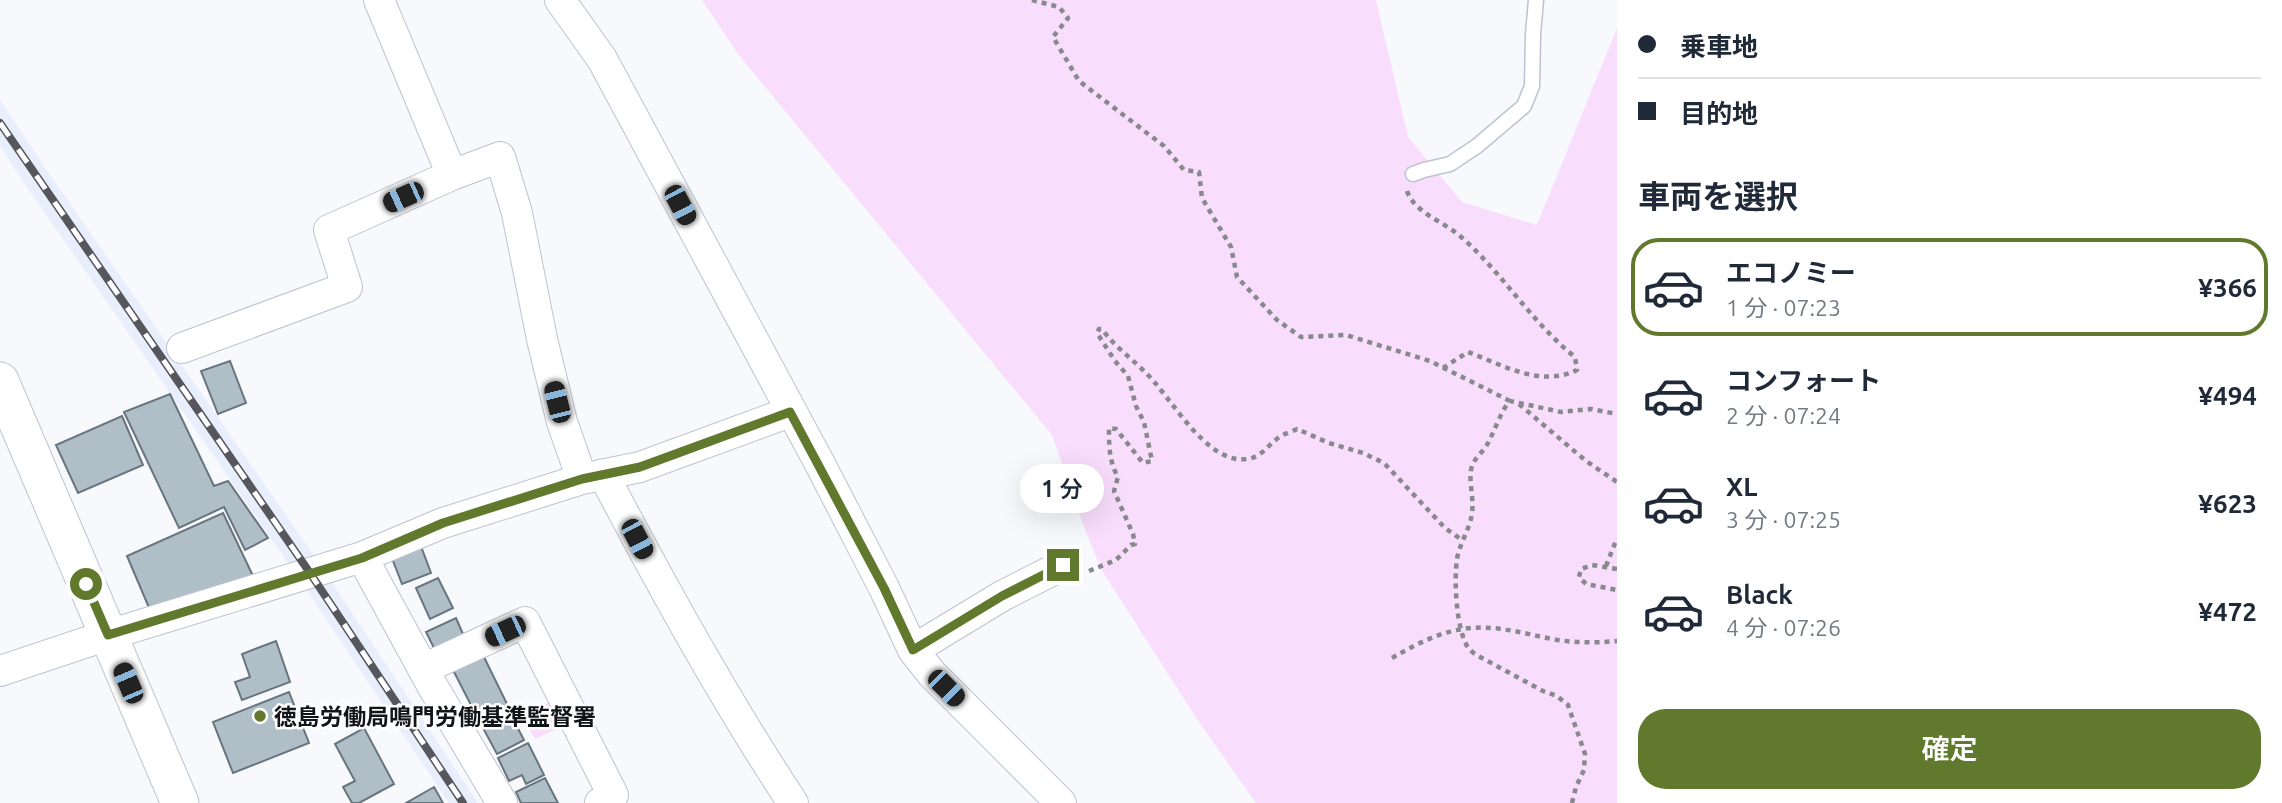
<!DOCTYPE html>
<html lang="ja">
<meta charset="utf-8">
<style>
body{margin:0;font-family:Ubuntu,"Noto Sans JP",sans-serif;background:#f2f2f3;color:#1f2937;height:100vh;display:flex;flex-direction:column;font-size:26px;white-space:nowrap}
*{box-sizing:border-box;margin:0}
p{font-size:23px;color:#747a83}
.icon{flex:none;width:38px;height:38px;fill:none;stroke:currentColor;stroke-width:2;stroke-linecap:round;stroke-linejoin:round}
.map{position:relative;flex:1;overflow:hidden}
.sheet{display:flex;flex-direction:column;background:#fff;width:665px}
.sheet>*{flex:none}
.top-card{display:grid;align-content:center;height:154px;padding:0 21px;background:#fff}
.end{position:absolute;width:32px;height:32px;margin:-16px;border:9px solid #60792c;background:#fff;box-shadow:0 0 0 4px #fff}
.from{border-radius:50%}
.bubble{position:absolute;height:49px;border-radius:24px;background:#fff;box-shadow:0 7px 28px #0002;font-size:23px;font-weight:600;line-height:49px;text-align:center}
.car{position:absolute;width:21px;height:42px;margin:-21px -10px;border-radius:9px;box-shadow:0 0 5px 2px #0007;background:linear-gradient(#222 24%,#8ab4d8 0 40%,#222 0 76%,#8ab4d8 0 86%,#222 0)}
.top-card b{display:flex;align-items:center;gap:24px;height:66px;font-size:26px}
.top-card b+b{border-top:2px solid #e0e1e3}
.top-card i{width:18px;height:18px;background:#1f2937}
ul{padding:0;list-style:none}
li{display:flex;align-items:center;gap:21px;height:98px;margin:0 14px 10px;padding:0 7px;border:4px solid transparent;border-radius:28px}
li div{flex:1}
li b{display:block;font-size:26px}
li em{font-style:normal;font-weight:600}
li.active{border-color:#60792c}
li>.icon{width:63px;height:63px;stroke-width:1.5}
h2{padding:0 21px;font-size:32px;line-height:84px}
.primary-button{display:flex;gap:14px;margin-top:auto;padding:14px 21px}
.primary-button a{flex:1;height:80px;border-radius:28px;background:#60792c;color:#fff;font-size:28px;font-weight:600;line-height:80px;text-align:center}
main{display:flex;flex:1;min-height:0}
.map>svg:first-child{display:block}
</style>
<main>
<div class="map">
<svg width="1617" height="803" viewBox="0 0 1617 803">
<rect width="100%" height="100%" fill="#f8f9fc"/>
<!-- built -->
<path fill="#e8eefb" d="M0 100 46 169 323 569 478 803H449L298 577 24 183 0 146Z"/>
<!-- green -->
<path fill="#f8ddfc" d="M702 0H1376L1408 137 1462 202 1537 225 1617 28V803H1256L1195 716 1101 569 1084 527 1052 435 738 54Z
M558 698 570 723 535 739 522 716Z"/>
<!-- building -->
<path fill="#b0bec8" stroke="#67757e" stroke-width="2" d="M230 361 246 403 218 414 201 371Z
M170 394 214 486 228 481 268 538 245 550 224 507 179 528 124 412Z
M122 416 143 465 78 493 56 445Z
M223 513 253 576 150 610 127 556Z
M419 541 431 573 402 584 390 553Z
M438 578 453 608 430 619 416 588Z
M456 618 466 641 437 654 426 632Z
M276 641 290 682 242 700 235 682 250 677 242 654Z
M483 655 508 706 492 714 488 706 475 713 453 670Z
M289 692 309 743 233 773 213 722Z
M510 713 524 740 497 754 483 728Z
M364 728 394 784 359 803H352L343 787 355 781 335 744Z
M528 743 544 775 526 784 522 775 509 781 498 758Z
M545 778 558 803H521L516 792Z
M434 787 443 803H406Z"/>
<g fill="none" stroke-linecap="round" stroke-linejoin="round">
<defs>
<path id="service" d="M1413 174 1424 170 1450 164 1477 146 1524 106 1532 86 1533 34 1536 0"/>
<path id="minor" d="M379 0 452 175
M560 0 602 59 820 464 884 588 913 650 932 674 1061 803
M182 348 347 287 329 230 452 175 500 157 517 213 542 339 562 422 582 479
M603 474C662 586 723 697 793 803
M362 557 433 687 502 803
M913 650 1002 596 1063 565
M423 669 525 622 613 795 600 803
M0 671 108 635 362 557 443 523 582 479 640 467 790 412"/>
<path id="tertiary" d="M0 381 180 803"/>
</defs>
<!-- service casing -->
<use href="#service" stroke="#bcc3d1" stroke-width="17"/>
<!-- minor casing -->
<use href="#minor" stroke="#bcc3d1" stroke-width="32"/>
<!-- tertiary casing -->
<use href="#tertiary" stroke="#bcc3d1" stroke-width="39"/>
<!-- path -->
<path stroke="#87898d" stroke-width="4.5" stroke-dasharray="5 5" stroke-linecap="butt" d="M1032 0 1059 7 1068 18 1053 37 1079 81 1164 146 1184 170 1199 172 1202 198 1231 247 1237 277 1277 320 1301 337 1346 335 1430 361 1510 401
M1407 191C1414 212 1442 221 1459 235 1502 272 1531 322 1575 357L1577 370C1540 388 1503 365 1468 352L1443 368
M1519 404 1586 461 1617 482
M1606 566 1617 538
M1617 569 1592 565 1581 569 1579 577 1586 584 1617 590
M1089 571 1116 560 1131 545 1135 544 1133 534 1114 491 1118 477C1109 462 1109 445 1109 428L1116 429 1143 463 1152 461 1144 422 1136 406 1128 376 1115 361 1097 333 1099 329H1102C1114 346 1130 357 1144 371 1171 396 1206 465 1247 459 1262 457 1267 446 1278 438 1283 434 1291 432 1297 429L1329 443 1363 453 1384 463 1445 528 1462 540
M1392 658C1413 646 1437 633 1462 629 1493 624 1522 633 1552 639 1574 643 1595 643 1617 641
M1572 803 1576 787 1584 770 1585 754 1568 705 1557 696 1543 691 1482 658C1476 655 1469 651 1466 644 1456 624 1454 581 1457 559 1460 542 1470 529 1472 513 1474 498 1469 484 1471 470 1473 458 1483 453 1488 443 1493 434 1504 405 1510 401L1561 412 1591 409 1617 414"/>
<!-- service -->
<use href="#service" stroke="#fff" stroke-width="14"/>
<!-- minor -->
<use href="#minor" stroke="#fff" stroke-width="30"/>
<!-- tertiary -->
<use href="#tertiary" stroke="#fff" stroke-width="37"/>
<defs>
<path id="rail" d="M0 123 310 573 463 803"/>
</defs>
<!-- rail casing -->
<use href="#rail" stroke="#55575c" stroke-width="8"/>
<!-- rail -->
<use href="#rail" stroke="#fff" stroke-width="5" stroke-dasharray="16" stroke-linecap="butt"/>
</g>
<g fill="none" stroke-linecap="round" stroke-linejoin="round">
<!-- route -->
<path stroke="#60792c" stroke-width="9" d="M86 584 108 635 362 558 443 523 582 479 640 467 790 412 884 588 913 650 1002 596 1063 565"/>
</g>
<!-- markers -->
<circle fill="#60792c" stroke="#fff" stroke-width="2.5" cx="260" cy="716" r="7"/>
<g text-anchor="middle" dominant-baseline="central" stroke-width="5" stroke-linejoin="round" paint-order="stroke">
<!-- poi labels -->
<g font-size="23" font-weight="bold" fill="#111419" stroke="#fff" text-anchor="start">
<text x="274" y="716">徳島労働局鳴門労働基準監督署</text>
</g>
</g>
</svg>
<i class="end from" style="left:86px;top:584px"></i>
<i class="end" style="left:1063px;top:565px"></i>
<div class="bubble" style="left:1020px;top:464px;width:84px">1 分</div>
<i class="car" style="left:403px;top:197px;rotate:246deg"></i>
<i class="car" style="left:680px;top:205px;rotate:152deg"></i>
<i class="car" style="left:557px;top:402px;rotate:346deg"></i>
<i class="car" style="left:637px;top:539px;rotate:152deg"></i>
<i class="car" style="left:505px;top:631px;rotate:245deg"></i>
<i class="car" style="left:128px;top:683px;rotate:337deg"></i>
<i class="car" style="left:946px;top:688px;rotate:135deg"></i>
</div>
<section class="sheet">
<div class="top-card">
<b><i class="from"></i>乗車地</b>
<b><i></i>目的地</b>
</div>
<h2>車両を選択</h2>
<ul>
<li class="active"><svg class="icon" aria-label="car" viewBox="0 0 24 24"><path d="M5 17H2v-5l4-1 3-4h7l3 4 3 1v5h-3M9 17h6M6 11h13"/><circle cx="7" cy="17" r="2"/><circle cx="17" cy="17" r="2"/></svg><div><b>エコノミー</b><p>1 分 · 07:23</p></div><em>¥366</em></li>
<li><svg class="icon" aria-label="car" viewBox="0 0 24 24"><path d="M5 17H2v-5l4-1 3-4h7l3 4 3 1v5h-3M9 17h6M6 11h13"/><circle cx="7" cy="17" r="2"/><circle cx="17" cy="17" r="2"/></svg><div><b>コンフォート</b><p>2 分 · 07:24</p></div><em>¥494</em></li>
<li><svg class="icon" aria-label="car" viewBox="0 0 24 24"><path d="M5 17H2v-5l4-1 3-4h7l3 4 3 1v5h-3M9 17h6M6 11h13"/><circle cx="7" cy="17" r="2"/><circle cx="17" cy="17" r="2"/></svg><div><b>XL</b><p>3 分 · 07:25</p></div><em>¥623</em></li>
<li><svg class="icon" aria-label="car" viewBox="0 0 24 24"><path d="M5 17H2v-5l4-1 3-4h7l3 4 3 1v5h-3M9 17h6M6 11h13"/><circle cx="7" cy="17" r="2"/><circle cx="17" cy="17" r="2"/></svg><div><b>Black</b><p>4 分 · 07:26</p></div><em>¥472</em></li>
</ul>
<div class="primary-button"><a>確定</a></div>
</section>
</main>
